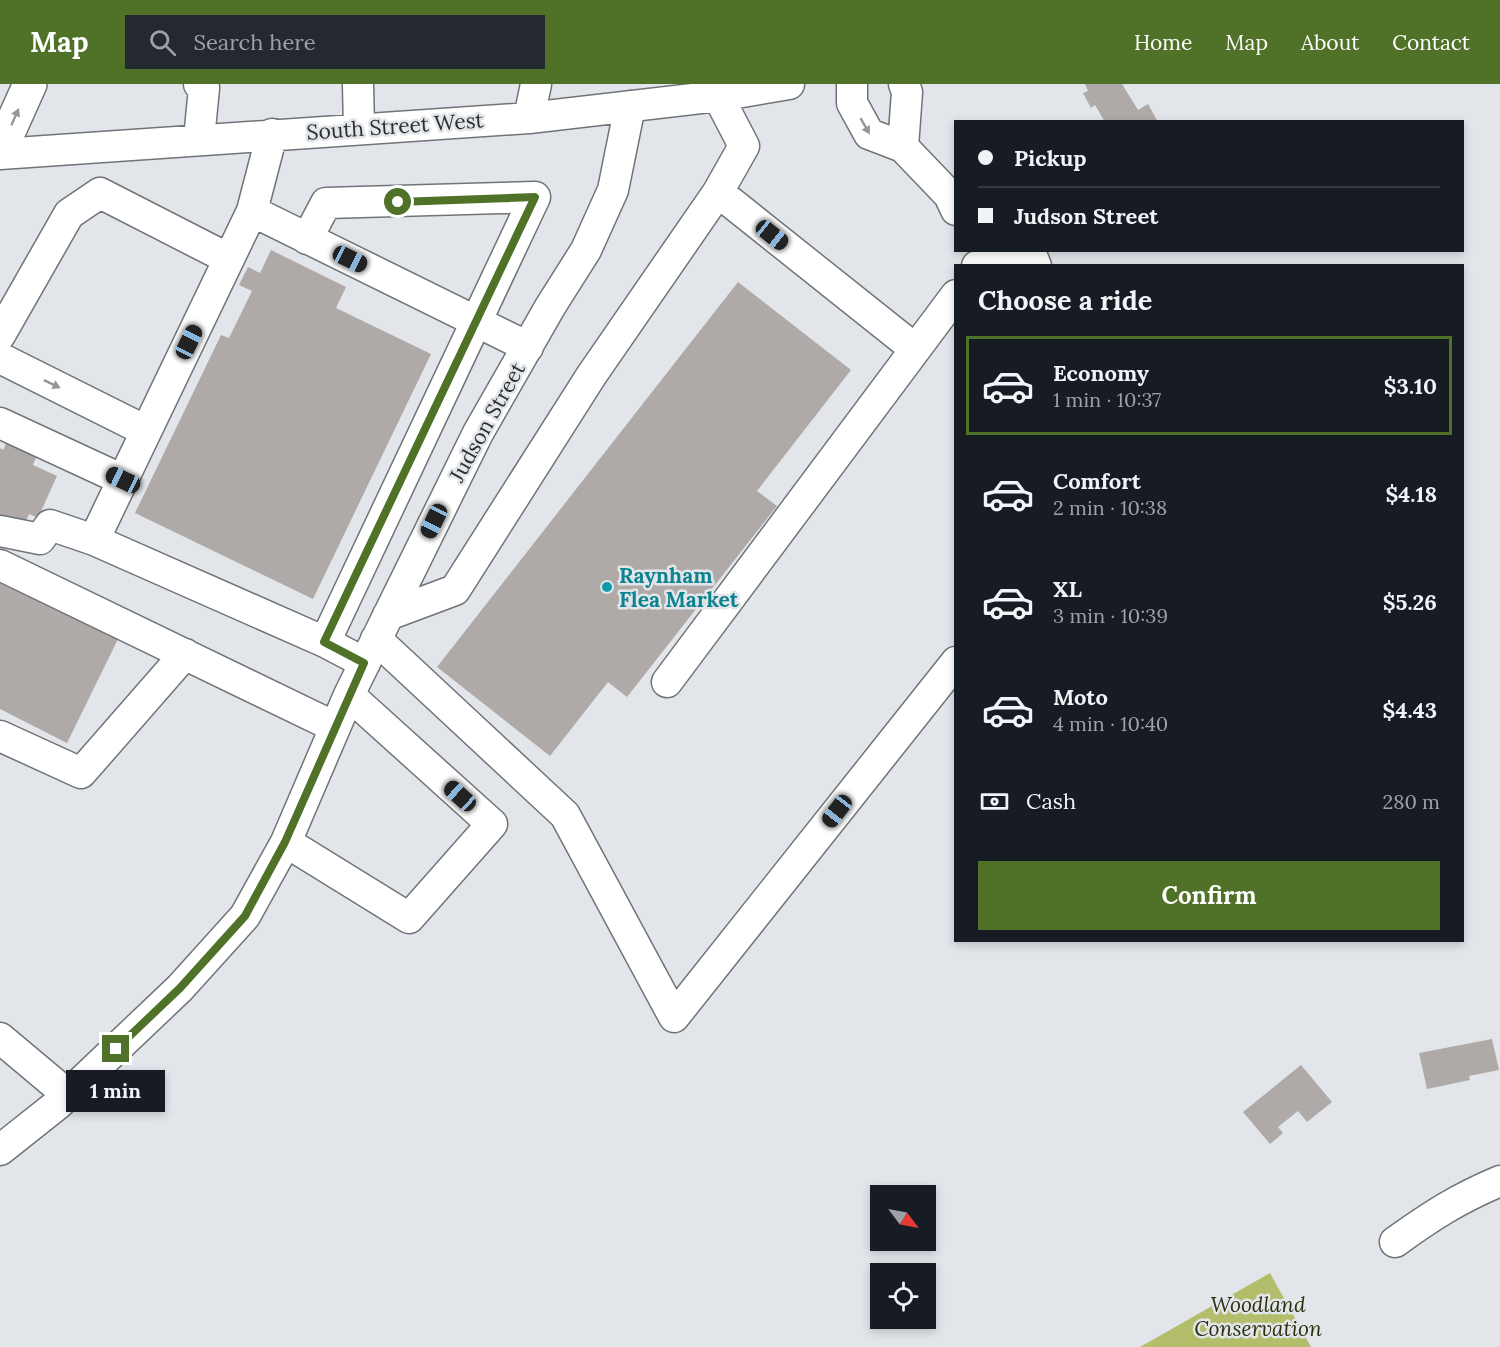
<!DOCTYPE html>
<meta charset="utf-8">
<style>
body{margin:0;font-family:Lora,serif;background:#242831;color:#f1f3f6;height:100vh;display:flex;flex-direction:column;font-size:22px;white-space:nowrap}
*{box-sizing:border-box;margin:0}
p{font-size:20px;color:#9ea1a6}
.icon{flex:none;width:33px;height:33px;fill:none;stroke:currentColor;stroke-width:2;stroke-linecap:round;stroke-linejoin:round}
.map{position:relative;flex:1;overflow:hidden}
.details{position:absolute;left:954px;top:180px;width:510px;height:678px;display:flex;flex-direction:column;background:#171b24;border-radius:0px;box-shadow:0 3px 9px #0003}
.details>*{flex:none}
.top-card{position:absolute;left:954px;top:36px;width:510px;height:132px;border-radius:0px;box-shadow:0 3px 9px #0003;display:grid;align-content:center;height:132px;padding:0 24px;background:#171b24}
.needle{width:39px;rotate:122deg}
.controls{position:absolute;left:870px;top:1101px;display:grid;gap:12px}
.controls a{display:grid;place-items:center;width:66px;height:66px;border-radius:0px;background:#171b24;box-shadow:0 3px 9px #0003;font-size:30px}
.end{position:absolute;width:27px;height:27px;margin:-14px;border:8px solid #507128;background:#fff;box-shadow:0 0 0 3px #fff}
.from{border-radius:50%}
.bubble{position:absolute;height:42px;border-radius:0px;background:#171b24;box-shadow:0 3px 9px #0003;font-size:20px;font-weight:700;line-height:42px;text-align:center}
.car{position:absolute;width:18px;height:36px;margin:-18px -9px;border-radius:8px;box-shadow:0 0 4px 2px #0007;background:linear-gradient(#222 24%,#8ab4d8 0 40%,#222 0 76%,#8ab4d8 0 86%,#222 0)}
.top-card b{display:flex;align-items:center;gap:21px;height:57px;font-size:22px}
.top-card b+b{border-top:2px solid #363941}
.top-card i{width:15px;height:15px;background:#f1f3f6}
ul{padding:0;list-style:none}
li{display:flex;align-items:center;gap:18px;height:99px;margin:0 12px 9px;padding:0 12px;border:3px solid transparent;border-radius:0px}
li div{flex:1}
li b{display:block;font-size:22px}
li em{font-style:normal;font-weight:700}
li.on{border-color:#507128}
li>.icon{width:54px;height:54px;stroke-width:1.5}
h2{padding:0 24px;font-size:27px;line-height:72px}
.pay{display:flex;align-items:center;gap:15px;height:66px;padding:0 24px;font-size:22px}
.pay p{margin-inline-start:auto}
.primary-button{display:flex;gap:12px;margin-top:auto;padding:12px 24px}
.primary-button a{flex:1;height:69px;border-radius:0px;background:#507128;color:#fff;font-size:24px;font-weight:700;line-height:69px;text-align:center}
header{display:flex;align-items:center;gap:36px;box-sizing:border-box;height:84px;padding:0 30px;background:#507128;color:#fff}
header strong{font-size:28px}
nav{display:flex;gap:33px;margin-inline-start:auto;font-size:21px}
.search{width:420px;height:54px;background:#242831;display:flex;align-items:center;gap:15px;box-sizing:border-box;padding:0 21px;border-radius:0px;color:#9ea1a6;font-size:22px}
.map>svg:first-child{display:block}
</style>
<header>
<strong>Map</strong>
<div class="search"><svg class="icon" aria-label="search" viewBox="0 0 24 24"><circle cx="10" cy="10" r="6"/><path d="M15 15l6 6"/></svg>Search here</div>
<nav><a>Home</a><a>Map</a><a>About</a><a>Contact</a></nav>
</header>
<div class="map">
<svg width="1500" height="1263" viewBox="0 0 1500 1263">
<rect width="100%" height="100%" fill="#e2e6eb"/>
<!-- forest -->
<path fill="#b3bd6b" d="M1270 1189 1311 1263H1140Z"/>
<!-- building -->
<path fill="#afa9a7" d="M1085 0H1122L1138 26 1148 20 1158 38H1105L1095 21 1091 24 1083 9 1088 7Z
M271 166 346 203 336 224 431 270 313 515 135 429 221 251 229 254 252 207 239 201 248 183 260 189Z
M738 198 851 286 757 407 777 422 627 613 608 598 550 672 437 583Z
M8 356 38 369 33 381 57 392 38 434 29 430 24 442 0 432V364L3 366Z
M4 492 121 549 67 659 0 625V500Z
M1492 955 1499 986 1469 992 1470 996 1427 1005 1419 969Z
M1301 981 1332 1018 1307 1038 1298 1027 1278 1043 1283 1049 1270 1060 1243 1028Z"/>
<g fill="none" stroke-linecap="round" stroke-linejoin="round">
<defs>
<path id="minor" d="M358 0 359 44
M852 0V19L869 50 903 63 949 111 956 126
M529 34 536 0
M272 50 252 127 94 456 325 558 365 579
M199 55 204 4 199 0
M903 63 907 8 904 0
M0 70 529 34 718 12 789 0
M718 108 744 62 718 12
M252 127 528 263
M307 155 326 119 535 113 325 558
M977 182 1030 167 1036 182
M0 251 69 130 100 109 229 175
M0 274 146 347
M0 339 123 396
M0 447 40 455 50 441 94 456
M0 481 335 643
M388 531 455 506 591 292 718 108 915 265
M376 555 565 731 674 933 956 578
M667 598 956 211
M0 652 81 689 185 570
M286 758 409 834 492 740 349 611
M0 954 68 1011
M0 1066 58 1020 180 904 245 832 286 758 349 611 478 349 550 223 586 166 613 106 630 22
M1395 1158C1431 1132 1459 1114 1500 1097"/>
<path id="highway" d="M0 67 30 0"/>
</defs>
<!-- minor casing -->
<use href="#minor" stroke="#707478" stroke-width="33"/>
<!-- highway casing -->
<use href="#highway" stroke="#707478" stroke-width="36"/>
<!-- minor -->
<use href="#minor" stroke="#fff" stroke-width="30"/>
<!-- highway -->
<use href="#highway" stroke="#fff" stroke-width="33"/>
</g>
<!-- one-way arrows -->
<defs><path id="oneway-solid" d="M-6-.8H1V-3.2L6.5 0L1 3.2V.8H-6Z" transform="scale(1.5)"/></defs>
<g fill="#969698">
<use href="#oneway-solid" transform="translate(15 33) rotate(-66)"/>
<use href="#oneway-solid" transform="translate(865 42) rotate(60)"/>
<use href="#oneway-solid" transform="translate(52 300) rotate(26)"/>
</g>
<g fill="none" stroke-linecap="round" stroke-linejoin="round">
<!-- route -->
<path stroke="#507128" stroke-width="8" d="M116 965 180 904 245 832 285 758 364 579 324 558 535 113 398 118"/>
</g>
<!-- markers -->
<circle fill="#0f9aa8" stroke="#e2e6eb" stroke-width="2" cx="607" cy="503" r="6"/>
<g text-anchor="middle" dominant-baseline="central" stroke-width="5" stroke-linejoin="round" paint-order="stroke">
<!-- street labels -->
<g font-size="21" fill="#2d2e30" stroke="#e2e6eb">
<text transform="translate(395 42) rotate(-4)">South Street West</text>
<text transform="translate(487 338) rotate(-61)">Judson Street</text>
</g>
<!-- culture labels -->
<g font-size="21" font-weight="bold" fill="#0d838f" stroke="#e2e6eb" text-anchor="start">
<text x="619" y="491">Raynham<tspan x="619" dy="24">Flea Market</tspan></text>
</g>
<!-- park labels -->
<g font-size="21" font-style="italic" fill="#2c300c" stroke="#e2e6eb">
<text x="1258" y="1220">Woodland<tspan x="1258" dy="24">Conservation</tspan></text>
</g>
</g>
</svg>
<div class="controls">
<a><svg class="needle" viewBox="-14 -14 28 28"><path d="M0-13l5 13h-10z" fill="#e53935"/><path d="M0 13l5-13h-10z" fill="#9ea1a6"/></svg></a>
<a><svg class="icon" aria-label="locate" viewBox="0 0 24 24"><circle cx="12" cy="12" r="6"/><path d="M12 2v4M12 18v4M2 12h4M18 12h4"/></svg></a>
</div>
<i class="end from" style="left:398px;top:118px"></i>
<i class="end" style="left:116px;top:965px"></i>
<div class="bubble" style="left:66px;top:986px;width:99px">1 min</div>
<i class="car" style="left:772px;top:151px;rotate:129deg"></i>
<i class="car" style="left:350px;top:175px;rotate:116deg"></i>
<i class="car" style="left:189px;top:258px;rotate:26deg"></i>
<i class="car" style="left:123px;top:396px;rotate:295deg"></i>
<i class="car" style="left:434px;top:437px;rotate:206deg"></i>
<i class="car" style="left:460px;top:712px;rotate:312deg"></i>
<i class="car" style="left:837px;top:727px;rotate:218deg"></i>
<div class="top-card">
<b><i class="from"></i>Pickup</b>
<b><i></i>Judson Street</b>
</div>
<section class="details">
<h2>Choose a ride</h2>
<ul>
<li class="on"><svg class="icon" aria-label="car" viewBox="0 0 24 24"><path d="M5 17H2v-5l4-1 3-4h7l3 4 3 1v5h-3M9 17h6M6 11h13"/><circle cx="7" cy="17" r="2"/><circle cx="17" cy="17" r="2"/></svg><div><b>Economy</b><p>1 min · 10:37</p></div><em>$3.10</em></li>
<li><svg class="icon" aria-label="car" viewBox="0 0 24 24"><path d="M5 17H2v-5l4-1 3-4h7l3 4 3 1v5h-3M9 17h6M6 11h13"/><circle cx="7" cy="17" r="2"/><circle cx="17" cy="17" r="2"/></svg><div><b>Comfort</b><p>2 min · 10:38</p></div><em>$4.18</em></li>
<li><svg class="icon" aria-label="car" viewBox="0 0 24 24"><path d="M5 17H2v-5l4-1 3-4h7l3 4 3 1v5h-3M9 17h6M6 11h13"/><circle cx="7" cy="17" r="2"/><circle cx="17" cy="17" r="2"/></svg><div><b>XL</b><p>3 min · 10:39</p></div><em>$5.26</em></li>
<li><svg class="icon" aria-label="car" viewBox="0 0 24 24"><path d="M5 17H2v-5l4-1 3-4h7l3 4 3 1v5h-3M9 17h6M6 11h13"/><circle cx="7" cy="17" r="2"/><circle cx="17" cy="17" r="2"/></svg><div><b>Moto</b><p>4 min · 10:40</p></div><em>$4.43</em></li>
</ul>
<div class="pay"><svg class="icon" aria-label="cash" viewBox="0 0 24 24"><path d="M3 7h18v10H3z"/><circle cx="12" cy="12" r="2"/></svg>Cash<p>280 m</p></div>
<div class="primary-button"><a>Confirm</a></div>
</section>
</div>
